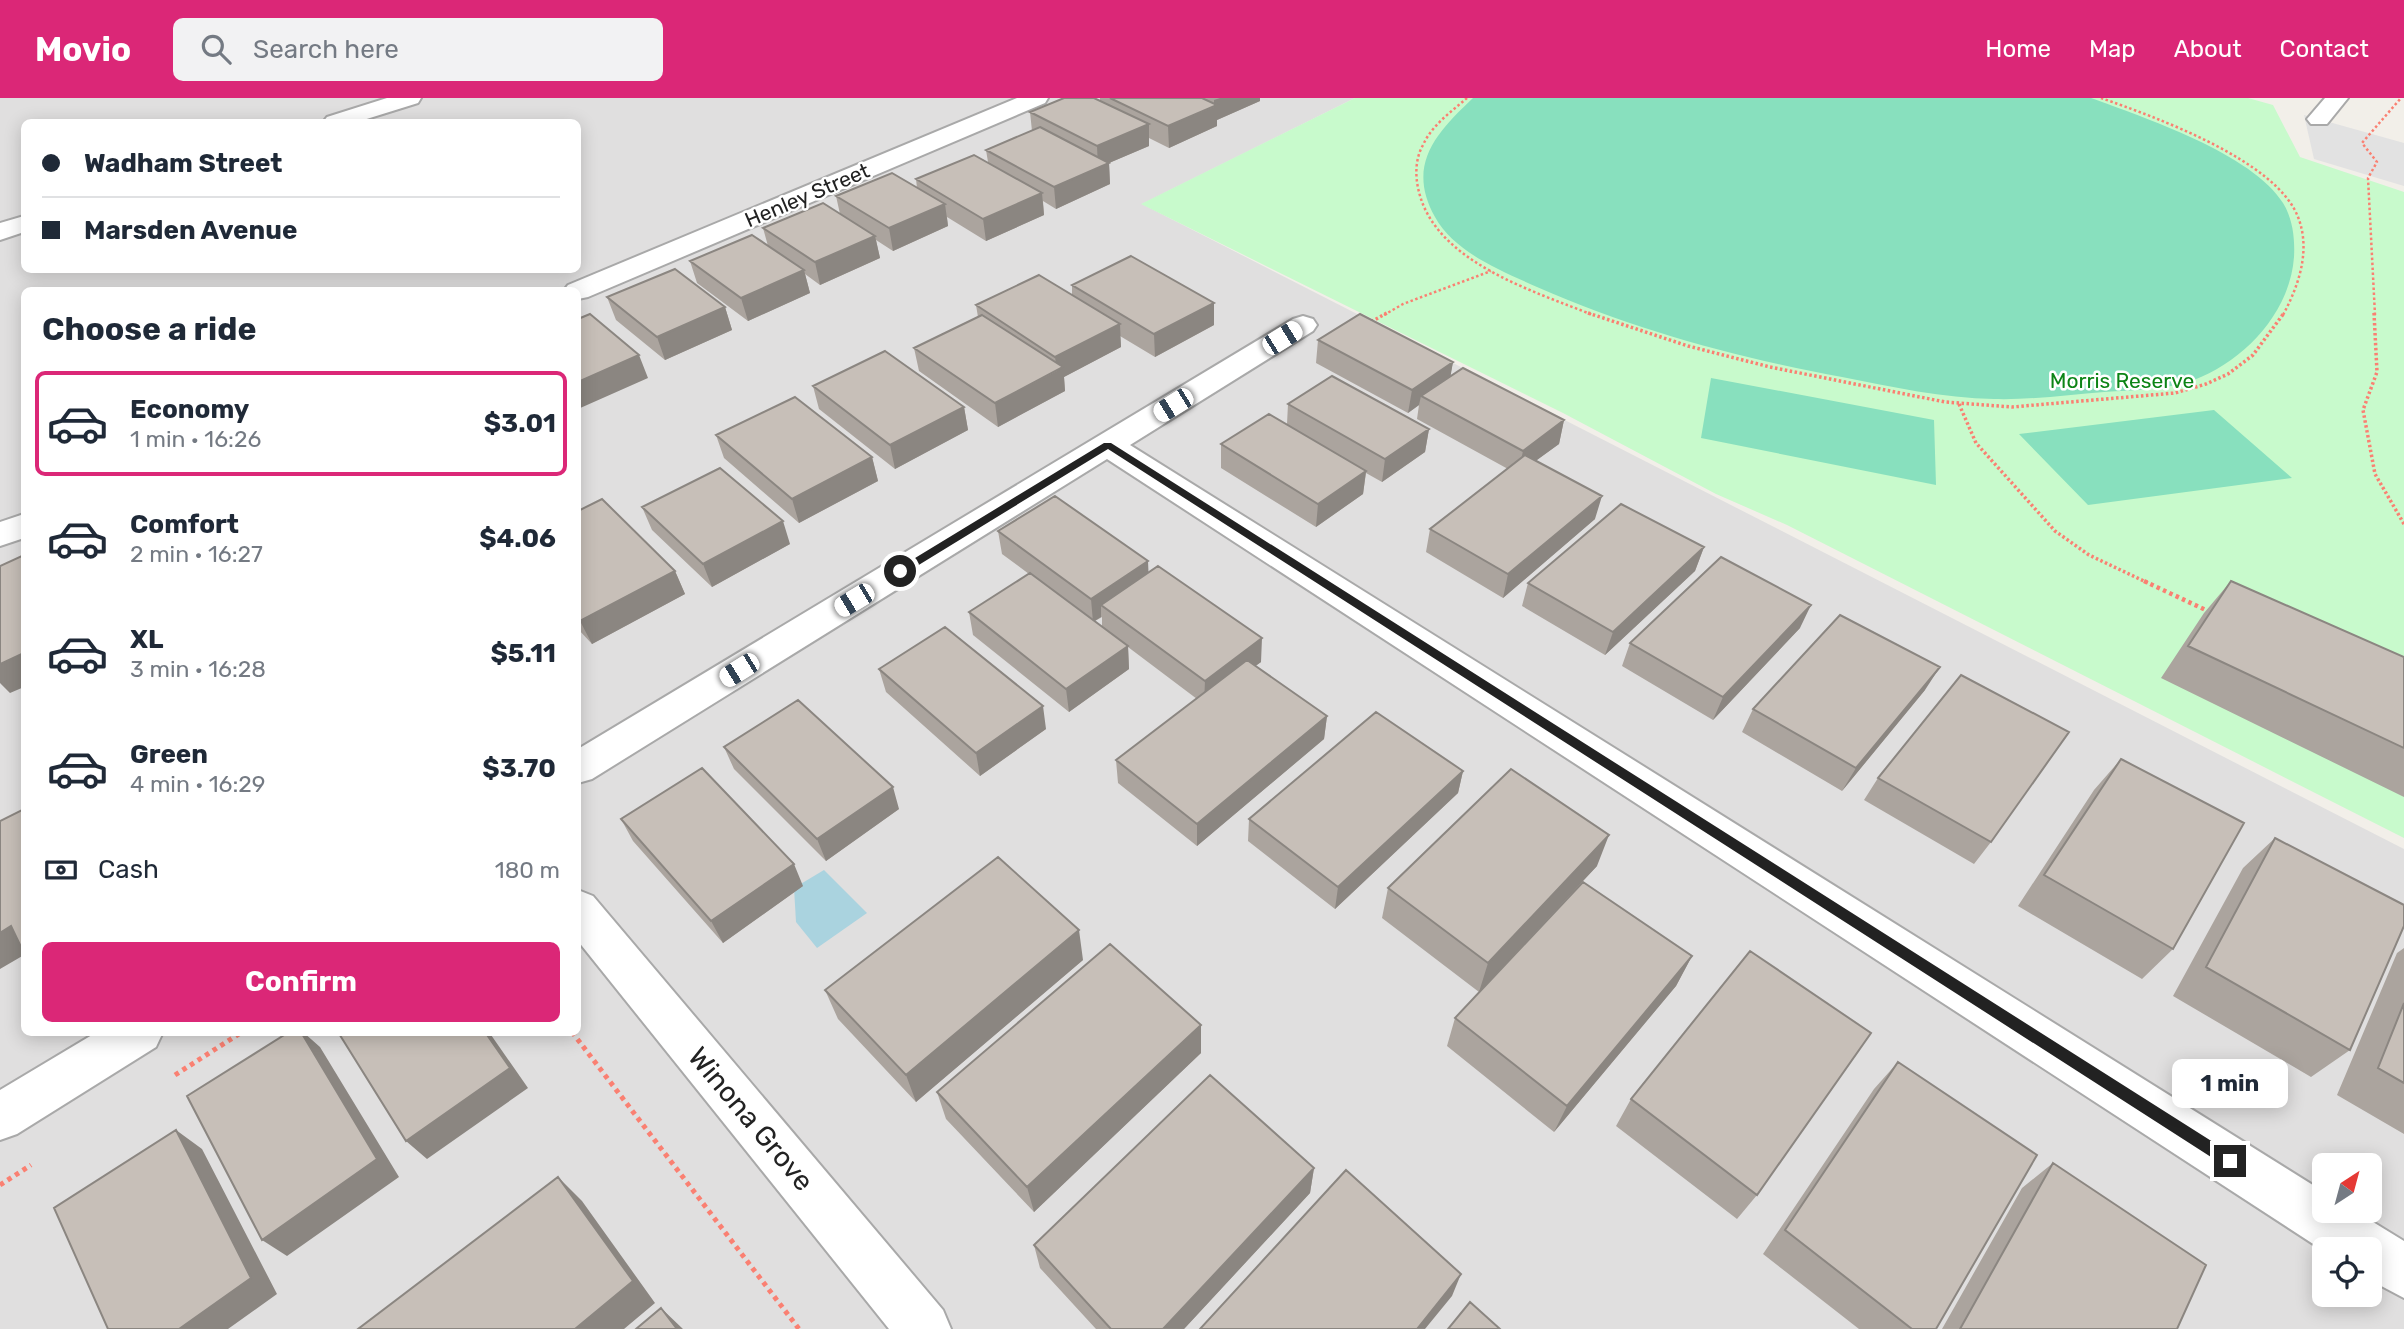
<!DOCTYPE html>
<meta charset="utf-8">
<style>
body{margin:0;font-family:Rubik,sans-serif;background:#f2f2f3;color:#1f2937;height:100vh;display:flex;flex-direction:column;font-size:26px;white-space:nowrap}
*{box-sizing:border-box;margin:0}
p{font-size:23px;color:#747a83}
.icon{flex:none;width:38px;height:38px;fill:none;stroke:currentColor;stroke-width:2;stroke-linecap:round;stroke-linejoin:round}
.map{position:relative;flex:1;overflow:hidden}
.sheet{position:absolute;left:21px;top:189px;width:560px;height:749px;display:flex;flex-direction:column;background:#fff;border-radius:10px;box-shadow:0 4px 18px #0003}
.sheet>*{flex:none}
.top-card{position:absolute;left:21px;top:21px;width:560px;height:154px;border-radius:10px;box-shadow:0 4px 18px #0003;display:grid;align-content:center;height:154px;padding:0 21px;background:#fff}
.needle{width:46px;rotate:36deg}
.fabs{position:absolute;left:2312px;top:1055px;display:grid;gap:14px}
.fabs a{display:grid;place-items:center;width:70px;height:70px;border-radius:10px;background:#fff;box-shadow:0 4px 18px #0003;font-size:35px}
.end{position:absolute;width:32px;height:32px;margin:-16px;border:9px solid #222;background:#fff;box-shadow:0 0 0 4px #fff}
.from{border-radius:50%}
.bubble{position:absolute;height:49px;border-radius:10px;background:#fff;box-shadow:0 4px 18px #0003;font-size:23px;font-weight:700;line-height:49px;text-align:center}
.car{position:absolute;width:21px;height:42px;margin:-21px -10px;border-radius:9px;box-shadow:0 0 5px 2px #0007;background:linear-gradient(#fff 24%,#345 0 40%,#fff 0 76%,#345 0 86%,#fff 0)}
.top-card b{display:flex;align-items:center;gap:24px;height:66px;font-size:26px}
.top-card b+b{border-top:2px solid #e0e1e3}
.top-card i{width:18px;height:18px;background:#1f2937}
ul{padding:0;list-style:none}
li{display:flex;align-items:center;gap:21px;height:105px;margin:0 14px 10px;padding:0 7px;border:4px solid transparent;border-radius:10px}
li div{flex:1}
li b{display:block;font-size:26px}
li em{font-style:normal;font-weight:700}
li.selected{border-color:#db2777}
li>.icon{width:63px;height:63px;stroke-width:1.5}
h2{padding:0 21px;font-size:32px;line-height:84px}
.pay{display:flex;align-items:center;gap:18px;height:77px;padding:0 21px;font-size:26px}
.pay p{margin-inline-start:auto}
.button{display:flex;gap:14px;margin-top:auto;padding:14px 21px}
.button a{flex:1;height:80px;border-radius:10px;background:#db2777;color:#fff;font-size:28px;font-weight:700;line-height:80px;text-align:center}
header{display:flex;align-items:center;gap:42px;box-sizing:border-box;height:98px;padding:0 35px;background:#db2777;color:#fff}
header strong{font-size:33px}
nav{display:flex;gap:38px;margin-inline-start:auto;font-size:24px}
.search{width:490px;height:63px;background:#f2f2f3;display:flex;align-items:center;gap:18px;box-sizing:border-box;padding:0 24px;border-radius:10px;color:#747a83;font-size:26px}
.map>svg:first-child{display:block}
</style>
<header>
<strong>Movio</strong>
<div class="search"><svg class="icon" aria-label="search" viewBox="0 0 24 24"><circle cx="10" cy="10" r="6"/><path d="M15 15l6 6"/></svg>Search here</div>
<nav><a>Home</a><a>Map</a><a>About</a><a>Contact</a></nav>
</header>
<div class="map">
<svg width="2404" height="1231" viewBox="0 0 2404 1231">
<rect width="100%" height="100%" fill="#f2efe9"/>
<!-- residential -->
<path fill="#e0dfdf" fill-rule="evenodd" d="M0 0H1355L1142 106 2404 751V1231H0ZM24 24H578V172H24ZM24 192H578V934H24ZM2324 1068H2370V1113H2324ZM2324 1152H2370V1197H2324Z"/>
<!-- park -->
<path fill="#c8facc" d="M1355 0H2248L2273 7 2300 59 2404 94V740L1787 427 1716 396 1563 315 1141 106Z"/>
<!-- pitch -->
<path fill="#88e0be" d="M1473 0H2091C2143 19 2253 56 2283 105 2293 121 2295 141 2294 159 2290 215 2244 263 2194 282 2166 292 2134 292 2104 294 2068 297 2030 302 1994 301 1943 300 1892 289 1842 279 1735 259 1638 233 1537 189 1502 173 1455 155 1435 119 1406 67 1436 35 1473 0Z
M1711 280 1934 322 1936 387 1701 340Z
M2214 312 2292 380 2088 407 2019 336Z"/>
<!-- parking -->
<path fill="#e2e2e2" d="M2304 17 2404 45V88L2314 61Z"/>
<!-- water -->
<path fill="#aad3df" d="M824 772 867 815 817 850 796 824 794 790Z"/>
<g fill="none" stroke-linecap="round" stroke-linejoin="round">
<defs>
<path id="street" d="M387 0H421L418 5 357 24H323L327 19Z
M1017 0H1048L1045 5 588 199 578 201V192H564L568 187Z
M2325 0H2348L2327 26H2311L2307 21Z
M24 118V134L0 142V125Z
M1303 218 1313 221 1317 227 1313 233 1130 347 2324 1094V1113H2355L2404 1143V1200L2370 1182V1152L2324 1153 1107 361 592 681 578 685V651L1293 221Z
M24 416V440L0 448V424Z
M578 792 593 798 943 1212 951 1231H889L578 843Z
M97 934H163L156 949 17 1036 0 1042V992Z"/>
</defs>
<!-- street casing -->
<use href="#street" stroke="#a9a9a9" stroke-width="4"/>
<!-- path-far3 -->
<path stroke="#fa8072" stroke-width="2.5" stroke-dasharray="2.5 2.5" stroke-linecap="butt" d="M1467 0C1451 14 1432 27 1423 47 1415 61 1415 79 1419 94 1436 164 1533 193 1593 217
M2101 0C2155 19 2276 62 2298 119 2311 152 2299 187 2283 217
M1384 217 1403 206 1491 173
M2375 217 2368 80 2377 64 2362 45 2401 0"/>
<!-- path-far2 -->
<path stroke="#fa8072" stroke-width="3.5" stroke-dasharray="2.5 2.5" stroke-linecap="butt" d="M1588 215 1688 248 1770 269 1945 304 2012 309 2175 295 2206 286 2228 276 2253 257 2284 215
M2374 215 2377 274 2363 312 2375 376 2404 426
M1367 226 1387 215
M1959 306 1976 345 2055 433 2089 457 2148 485"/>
<!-- path-far1 -->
<path stroke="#fa8072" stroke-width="4.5" stroke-dasharray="3.5 3.5" stroke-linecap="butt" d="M2144 483 2212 515"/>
<!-- path -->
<path stroke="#fa8072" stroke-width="5" stroke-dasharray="4.5 4.5" stroke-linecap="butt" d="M572 934 799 1231
M175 977 242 934
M0 1087 31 1067"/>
<!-- street -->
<use href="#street" fill="#fff" fill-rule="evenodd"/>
</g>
<!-- wall -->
<path fill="#aba49e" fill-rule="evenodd" d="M1100 0H1260V3L1217 22V28L1169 50 1149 40V48L1109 65 1110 86 1056 111 1043 103 1044 117 986 143 947 119 948 128 893 153 876 142 880 160 820 187 805 176 810 195 748 223 697 185 690 163 768 148 763 130 840 116 836 98 917 90 916 81 988 64 986 52 1032 33 1030 14 1100 3Z
M1072 187 1214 205V227L1155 259 1120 238 1121 249 1064 279 1065 293 998 329 919 273 914 250 978 219 976 207 1072 197Z
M607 199 725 209 732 232 665 262 616 222Z
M1318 242 1453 264 1450 278 1564 322 1559 346 1535 363 1595 421 1503 500 1426 454 1430 431 1508 371 1417 321 1419 307 1408 315 1316 265Z
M813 288 964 309 968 332 895 371 819 311Z
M1288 306 1429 331 1425 354 1382 384 1366 375 1363 396 1316 429 1221 370V346L1287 326Z
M716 337 872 359 878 383 799 425 724 360Z
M642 409 790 446 712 489 652 432Z
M578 413 675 473 685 496 592 546 578 531Z
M998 433 1149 474 1261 564 1255 568 1327 618 1324 641 1197 748 1118 685 1116 662 1197 601 1128 549 1129 571 1069 614 973 537 969 514 1029 476 1002 456ZM1102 519V529L1095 523Z
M1704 449 1695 473 1605 557 1522 508 1528 485Z
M2231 483 2404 559V699L2161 580 2204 515Z
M1800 530 1713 622 1622 568 1630 545Z
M879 571 1046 631 980 678 886 594Z
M1925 592 1842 693 1742 634 1753 611Z
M724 649 899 711 826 763 734 671Z
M2121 661 2173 851 2142 881 2018 808 2094 692Z
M1463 673 1458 695 1335 811 1248 743 1249 721Z
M1878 680 1991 744 1974 766 1864 702Z
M621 721 803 788 723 845 633 743Z
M2275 740 2350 952 2311 979 2173 898 2243 770Z
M1597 768 1479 894 1382 820 1388 790Z
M2404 850V1036L2337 997 2397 855Z
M1692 858 1676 888 1554 1034 1447 948 1455 920Z
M1083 862 916 1004 838 921 825 892Z
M1201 927V955L1034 1114 946 1021 937 994Z
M1898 964 1936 1231H1859L1763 1156 1874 991Z
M1631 1001 1757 1097 1737 1121 1616 1028Z
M2053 1065 2177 1231H1942L2022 1090Z
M1314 1070 1310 1095 1184 1231H1096L1040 1170 1034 1147Z"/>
<!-- shaded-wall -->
<path fill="#8b8681" d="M1220 0H1260V3L1217 22V28L1169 50 1168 28 1214 9V2Z
M1149 26V48L1109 65 1110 86 1056 111 1054 89 1098 70 1097 48Z
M1042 95 1044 117 986 143 983 121Z
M945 106 948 128 893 153 889 130Z
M875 138 880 160 820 187 815 164Z
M804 172 810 195 748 223 741 200Z
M1214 205V227L1155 259 1154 236Z
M725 209 732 232 665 262 657 239Z
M1120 226 1121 249 1064 279 1065 293 998 329 995 305 1057 273 1055 259Z
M639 257 648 280 578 311V284Z
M1453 264 1449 287 1421 298 1419 307 1408 315 1412 292Z
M964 309 968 332 895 371 890 347Z
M1564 322 1559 346 1518 376 1523 353Z
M1429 331 1425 354 1382 384 1385 361Z
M872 359 878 383 799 425 792 401Z
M1366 373 1363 396 1316 429 1318 406Z
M1602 398 1595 421 1503 500 1508 476Z
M783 423 790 446 712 489 703 466Z
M1704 449 1695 473 1605 557 1613 534Z
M1148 463 1149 486 1101 507V519L1093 524 1091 501Z
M675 473 685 496 592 546 580 523Z
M1811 507 1800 530 1713 622 1723 599Z
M1262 540 1261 564 1204 606 1205 583Z
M1128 548 1129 571 1069 614 1066 591Z
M24 555V589L10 595 0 585V566Z
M1940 569 1925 592 1842 693 1856 670Z
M1043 608 1046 631 980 678 976 655Z
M1327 618 1324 641 1197 748V726Z
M1463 673 1458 695 1335 811 1338 789Z
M893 689 899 711 826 763 817 741Z
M1609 737 1597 768 1479 894 1488 865Z
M794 766 803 788 723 845 711 823Z
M11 828 24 839V857L0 871V835Z
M1079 832 1083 862 916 1004 906 977Z
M1692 858 1676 888 1554 1034 1567 1008Z
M1201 927V955L1034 1114 1027 1089Z
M301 934H303L320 949 399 1079 287 1158 262 1142Z
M485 934H489L528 990 427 1061 406 1043Z
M176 1032 202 1051 277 1196 228 1231H179Z
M1314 1070 1310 1095 1184 1231H1163Z
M558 1079 582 1103 655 1205 624 1231H575Z
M1461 1176 1452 1198 1425 1231H1417Z
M661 1210 683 1231H677Z"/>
<!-- building -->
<path fill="#c7bfb8" stroke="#8b8681" stroke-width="2" d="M1064 0H1094L1149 26 1097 48 1030 14Z
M1110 0H1202L1217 7 1168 28Z
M1040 29 1109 65 1054 89 986 52Z
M974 57 1042 95 983 121 916 81Z
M892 75 945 106 889 130 836 98Z
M823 105 875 138 815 164 763 130Z
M752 137 804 172 741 200 690 163Z
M1131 158 1214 205 1154 236 1072 187Z
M675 171 725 209 657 239 607 199Z
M1039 177 1120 226 1055 259 976 207Z
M590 216 639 257 578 284V221Z
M1360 216 1453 264 1412 292 1318 242Z
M982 217 1063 269 995 305 914 250Z
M885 253 964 309 890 347 813 288Z
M1463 270 1564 322 1523 353 1421 298Z
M1332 278 1429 331 1385 361 1288 306Z
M795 299 872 359 792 401 716 337Z
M1269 316 1366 373 1318 406 1221 346Z
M1525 357 1602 398 1508 476 1430 431Z
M720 370 783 423 703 466 642 409Z
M1055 398 1148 463 1091 501 998 433Z
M602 401 675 473 580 523 578 521V413Z
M1621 406 1704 449 1613 534 1528 485Z
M24 457V555L0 566V468Z
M1721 459 1811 507 1723 599 1630 545Z
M1158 468 1262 540 1205 583 1101 507Z
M1030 475 1128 548 1066 591 969 514Z
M2231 483 2404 559V650L2188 548Z
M1840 517 1940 569 1856 670 1753 611Z
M945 529 1043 608 976 655 879 571Z
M1247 562 1327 618 1197 726 1116 662Z
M1961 577 2069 634 1991 744 1878 680Z
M798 602 893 689 817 741 724 649Z
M1376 614 1463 673 1338 789 1249 721Z
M2121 661 2244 725 2173 851 2044 777Z
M702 670 794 766 711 823 621 721Z
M1511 671 1609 737 1488 865 1388 790Z
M24 711V850L22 851 11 828 0 835V723Z
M2275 740 2404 807V828L2350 952 2206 869Z
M998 759 1079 832 906 977 825 892Z
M1583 784 1692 858 1567 1008 1455 920Z
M1110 846 1201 927 1027 1089 937 994Z
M1750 853 1871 935 1757 1097 1631 1001Z
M2404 905V985L2378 970Z
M289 934H301L377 1061 262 1142 187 998Z
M338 934H485L510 970 406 1043Z
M1898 964 2037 1057 1936 1231H1912L1785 1132Z
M1210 977 1314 1070 1163 1231H1111L1034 1147Z
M176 1032 251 1180 179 1231H108L54 1110Z
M2053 1065 2206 1167 2177 1231H1960Z
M1346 1072 1461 1176 1417 1231H1200Z
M558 1079 633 1183 575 1231H358Z
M1470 1204 1500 1231H1448Z
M661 1210 677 1231H636Z"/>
<!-- route -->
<path fill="#222" d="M1104 345H1111L2235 1058V1068H2225L1108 351 904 476H897V471Z"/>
<g text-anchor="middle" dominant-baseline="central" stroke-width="5" stroke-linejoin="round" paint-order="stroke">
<!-- far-street labels -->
<g font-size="21" fill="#222" stroke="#fff">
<text transform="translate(807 97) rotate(-23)">Henley Street</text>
</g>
<!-- far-park labels -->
<g font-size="21" fill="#0c8416" stroke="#fff">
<text x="2122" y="282">Morris Reserve</text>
</g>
<!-- near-street labels -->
<g font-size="28" fill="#222" stroke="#fff">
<text transform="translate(751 1021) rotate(50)">Winona Grove</text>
</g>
</g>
</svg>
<div class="fabs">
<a><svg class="needle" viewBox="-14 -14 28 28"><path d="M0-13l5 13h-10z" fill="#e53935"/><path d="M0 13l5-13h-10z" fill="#747a83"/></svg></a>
<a><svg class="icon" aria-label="locate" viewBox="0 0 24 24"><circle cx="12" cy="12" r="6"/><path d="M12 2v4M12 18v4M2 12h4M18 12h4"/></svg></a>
</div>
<i class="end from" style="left:900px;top:473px"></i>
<i class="end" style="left:2230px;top:1063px"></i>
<div class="bubble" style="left:2172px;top:961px;width:116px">1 min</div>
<i class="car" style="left:1282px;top:240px;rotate:58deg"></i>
<i class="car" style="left:1173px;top:307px;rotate:238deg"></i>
<i class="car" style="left:854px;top:502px;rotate:239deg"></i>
<i class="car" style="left:739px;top:572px;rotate:238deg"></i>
<div class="top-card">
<b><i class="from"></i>Wadham Street</b>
<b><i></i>Marsden Avenue</b>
</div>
<section class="sheet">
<h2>Choose a ride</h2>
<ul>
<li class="selected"><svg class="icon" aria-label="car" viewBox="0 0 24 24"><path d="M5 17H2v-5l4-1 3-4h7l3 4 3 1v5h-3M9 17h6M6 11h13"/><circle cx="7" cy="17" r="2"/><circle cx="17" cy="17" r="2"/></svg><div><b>Economy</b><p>1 min · 16:26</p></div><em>$3.01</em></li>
<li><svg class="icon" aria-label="car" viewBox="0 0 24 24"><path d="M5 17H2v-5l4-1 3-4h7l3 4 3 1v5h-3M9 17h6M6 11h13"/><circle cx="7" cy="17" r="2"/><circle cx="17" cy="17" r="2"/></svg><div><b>Comfort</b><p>2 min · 16:27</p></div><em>$4.06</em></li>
<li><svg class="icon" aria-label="car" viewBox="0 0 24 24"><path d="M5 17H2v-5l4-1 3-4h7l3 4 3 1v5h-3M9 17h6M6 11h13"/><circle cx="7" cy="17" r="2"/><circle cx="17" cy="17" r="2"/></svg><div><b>XL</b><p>3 min · 16:28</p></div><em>$5.11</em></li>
<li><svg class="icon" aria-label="car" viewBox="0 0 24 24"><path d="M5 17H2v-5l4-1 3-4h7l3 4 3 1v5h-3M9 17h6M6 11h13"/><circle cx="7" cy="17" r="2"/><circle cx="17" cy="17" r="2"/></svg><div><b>Green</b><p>4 min · 16:29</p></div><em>$3.70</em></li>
</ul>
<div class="pay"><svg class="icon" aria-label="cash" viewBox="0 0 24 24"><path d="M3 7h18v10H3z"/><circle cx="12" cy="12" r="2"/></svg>Cash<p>180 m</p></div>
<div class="button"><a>Confirm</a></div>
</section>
</div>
